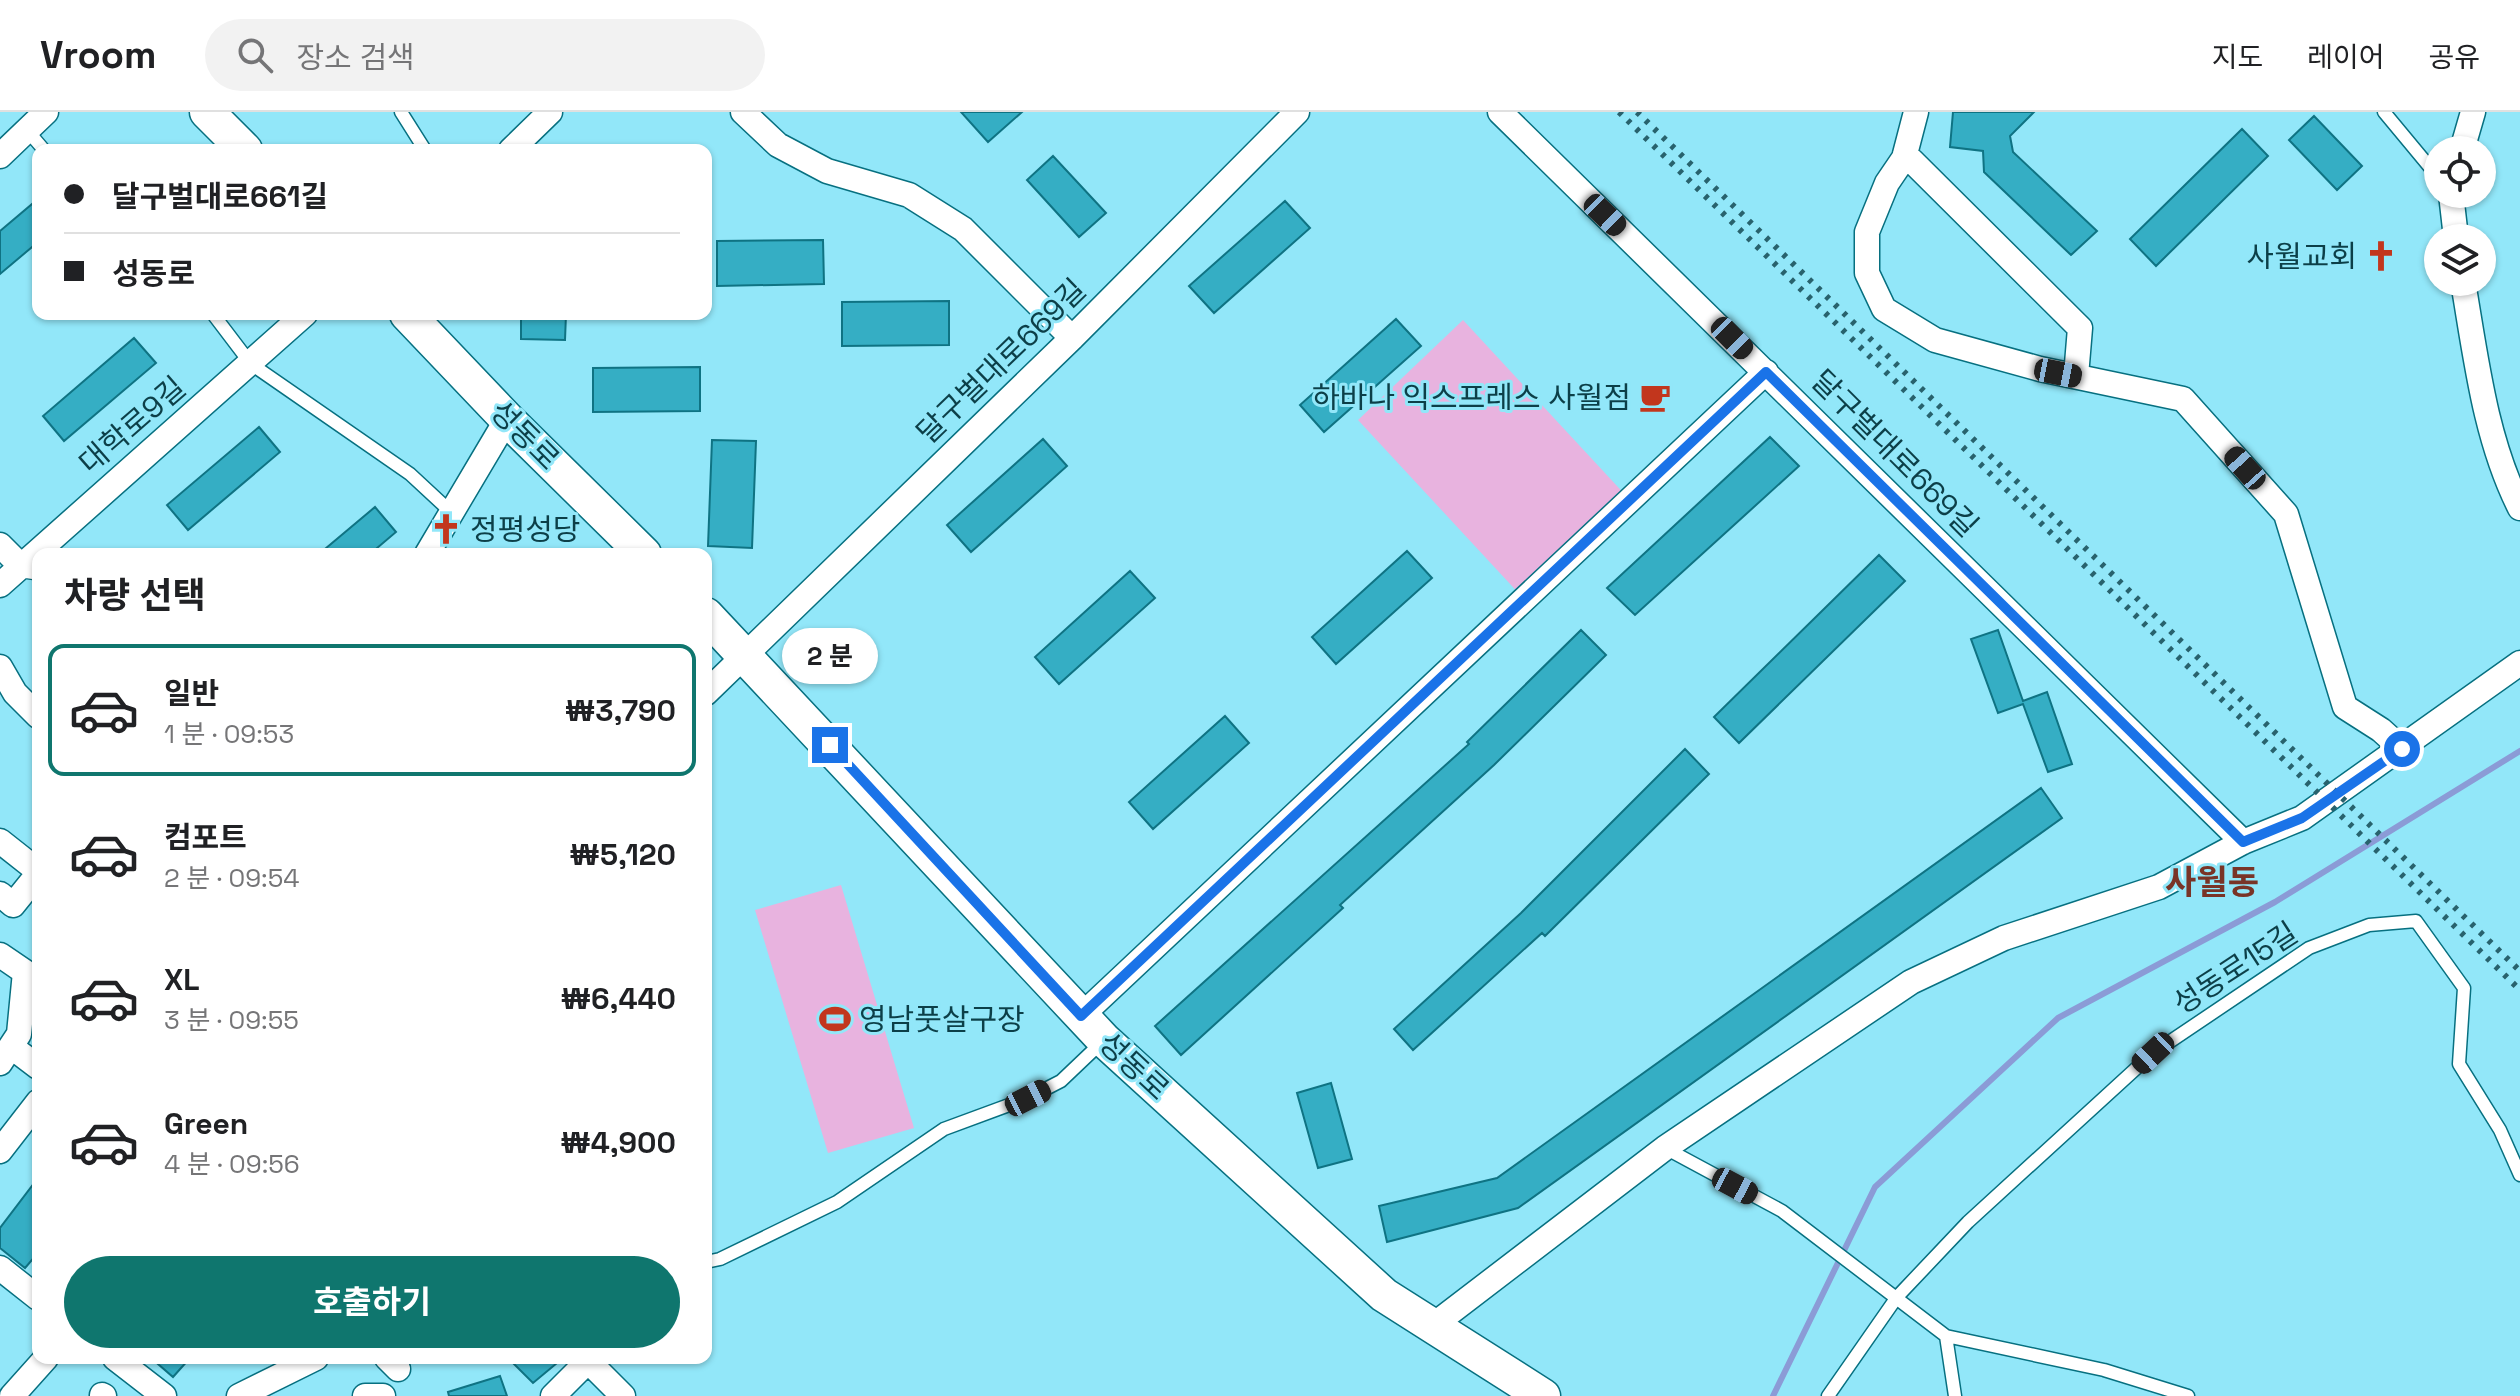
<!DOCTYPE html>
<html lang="ko">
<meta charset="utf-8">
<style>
body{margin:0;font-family:"Space Grotesk","Noto Sans KR",sans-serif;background:#f2f2f2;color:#202124;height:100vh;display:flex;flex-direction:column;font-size:30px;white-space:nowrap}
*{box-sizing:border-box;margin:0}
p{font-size:26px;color:#757577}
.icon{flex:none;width:44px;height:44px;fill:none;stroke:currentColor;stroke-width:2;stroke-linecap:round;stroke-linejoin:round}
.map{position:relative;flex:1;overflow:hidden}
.side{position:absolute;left:32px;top:436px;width:680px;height:816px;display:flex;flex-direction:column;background:#fff;border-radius:16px;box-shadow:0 2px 6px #0004}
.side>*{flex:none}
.hud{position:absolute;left:32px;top:32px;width:680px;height:176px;border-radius:16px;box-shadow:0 2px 6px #0004;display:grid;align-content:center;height:176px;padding:0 32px;background:#fff}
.fabs{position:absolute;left:2424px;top:24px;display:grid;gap:16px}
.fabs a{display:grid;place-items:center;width:72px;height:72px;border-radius:50%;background:#fff;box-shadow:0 2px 6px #0004;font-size:40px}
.end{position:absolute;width:36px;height:36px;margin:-18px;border:10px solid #1a73e8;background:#fff;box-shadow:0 0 0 4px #fff}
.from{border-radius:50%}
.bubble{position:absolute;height:56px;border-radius:28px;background:#fff;box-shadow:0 2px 6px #0004;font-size:26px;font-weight:700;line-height:56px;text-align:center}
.car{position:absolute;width:24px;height:48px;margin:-24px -12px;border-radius:10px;box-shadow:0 0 6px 2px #0007;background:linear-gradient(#222 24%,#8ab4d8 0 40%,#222 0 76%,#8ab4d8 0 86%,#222 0)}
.hud b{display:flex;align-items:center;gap:28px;height:76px;font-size:30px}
.hud b+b{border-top:2px solid #e0e0e0}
.hud i{width:20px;height:20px;background:#202124}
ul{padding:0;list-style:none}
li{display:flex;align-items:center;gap:24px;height:132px;margin:0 16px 12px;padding:0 16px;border:4px solid transparent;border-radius:16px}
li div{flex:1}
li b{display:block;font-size:30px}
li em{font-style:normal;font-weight:700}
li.active{border-color:#0f766e}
li>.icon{width:72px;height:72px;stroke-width:1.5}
h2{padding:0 32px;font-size:36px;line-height:96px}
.action{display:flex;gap:16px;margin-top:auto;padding:16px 32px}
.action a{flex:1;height:92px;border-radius:48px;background:#0f766e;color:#fff;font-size:32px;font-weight:700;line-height:92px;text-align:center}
header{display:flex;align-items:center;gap:48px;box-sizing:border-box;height:112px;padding:0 40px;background:#fff;border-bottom:2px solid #e0e0e0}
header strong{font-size:38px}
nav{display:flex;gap:44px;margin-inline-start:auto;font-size:28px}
.search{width:560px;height:72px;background:#f2f2f2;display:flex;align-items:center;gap:20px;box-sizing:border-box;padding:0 28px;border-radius:44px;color:#757577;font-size:30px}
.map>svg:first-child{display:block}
</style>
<header>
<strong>Vroom</strong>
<div class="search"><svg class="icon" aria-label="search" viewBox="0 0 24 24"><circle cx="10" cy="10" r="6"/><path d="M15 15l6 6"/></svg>장소 검색</div>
<nav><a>지도</a><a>레이어</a><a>공유</a></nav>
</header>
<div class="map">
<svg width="2520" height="1284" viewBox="0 0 2520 1284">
<rect width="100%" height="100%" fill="#92e7f9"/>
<!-- green -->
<path fill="#e8b3df" d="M1463 208 1630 388 1524 487 1358 308Z
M841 773 914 1016 828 1041 755 798Z"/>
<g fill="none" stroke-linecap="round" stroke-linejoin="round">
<!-- stream -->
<path stroke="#8b9bd6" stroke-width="6" d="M1773 1284 1875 1075 2058 906 2275 790 2520 639"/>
</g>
<!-- building -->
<path fill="#35aec4" stroke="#0f7383" stroke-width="2" d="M961 0H1022L988 30Z
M1953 0H2034L2010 24 2013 40 2097 119 2071 143 1984 60 1983 39 1950 35Z
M2314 4 2362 54 2337 78 2289 28Z
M2242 17 2268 44 2156 154 2130 127Z
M1053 44 1106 101 1079 125 1027 68Z
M38 87V130L0 162V119Z
M1285 89 1310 116 1214 201 1189 174Z
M823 128 824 172 717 174V129Z
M949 189V233L842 234V190Z
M521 202H566L565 228 521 227Z
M1396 207 1421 234 1324 320 1300 293Z
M134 226 156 251 64 329 43 304Z
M700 255V299L593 300V256Z
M259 315 280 340 188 418 167 393Z
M1770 325 1799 354 1635 503 1607 476Z
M1043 327 1067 354 971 440 947 413Z
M712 328 756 329 752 436 708 434Z
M375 395 396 420 370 442H319Z
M1407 439 1432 466 1336 552 1312 525Z
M1879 443 1905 469 1739 631 1714 605Z
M1130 459 1155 486 1059 572 1035 545Z
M1581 518 1606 543 1494 653 1340 793 1343 796 1181 943 1155 914 1469 632 1467 630Z
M1998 518 2023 589 2047 580 2072 652 2048 660 2023 592 1998 601 1971 527Z
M1225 604 1249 631 1153 717 1129 690Z
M1685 637 1709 662 1545 824 1542 821 1413 938 1394 917 1521 801Z
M2041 676 2062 706 1518 1096 1387 1130 1379 1094 1497 1066Z
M1331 971 1352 1047 1318 1056 1297 981Z
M38 1066V1141L25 1156 0 1136V1116Z
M151 1246H190L173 1265Z
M508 1246H563L533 1271Z
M500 1264 507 1284H449L448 1280Z"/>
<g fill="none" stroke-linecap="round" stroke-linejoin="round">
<defs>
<path id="lane" d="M401 0 425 38
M2384 0 2438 65
M27 18 44 38
M213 202 251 252 410 362 452 401
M1665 1036 1782 1099 1946 1224 2104 1258 2188 1284
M706 1150 720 1147 837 1090 944 1017 1028 986 1061 969 1102 930
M1946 1224 1955 1284
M1828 1284 1897 1185 1968 1110 2153 941 2309 836 2369 813 2416 809 2464 876 2459 952 2500 1018 2520 1063"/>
<path id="street" d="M743 0 778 33 827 59 909 83 963 117 1072 226
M1500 0 2243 730
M1916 0 1904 46 1887 71 1867 120V161L1884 197 1935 228 2040 257 2183 287 2286 402 2345 595 2381 618 2402 637
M511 38 550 0
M2462 38 2473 0
M1905 42 2080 216 2076 264
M0 44 46 0
M2451 82 2456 126
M2463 170C2476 246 2485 327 2520 396
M0 433 20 453 34 455
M427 442 507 307
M0 473 305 202
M0 555 15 581 38 604
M706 581 1072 226 1297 0
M0 729 38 759
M0 782 13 793 38 762
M0 843 25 860 19 922 0 951
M1081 904 1766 260
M13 936 38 955
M0 1039 38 990
M0 1156 38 1186
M1431 1215 1665 1036 1911 870 2004 826 2159 775 2243 730 2302 706 2520 551
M115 1246 164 1284
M387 1246 398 1257
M585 1246 623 1284
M102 1283 104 1284
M12 1284 46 1246
M239 1284 316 1246
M365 1284H383
M553 1284 588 1249"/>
<path id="secondary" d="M207 0 245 38
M407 202 507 307 644 442
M706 503 1104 928 1384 1183 1543 1284"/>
</defs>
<!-- lane casing -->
<use href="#lane" stroke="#077080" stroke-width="15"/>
<!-- street casing -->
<use href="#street" stroke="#077080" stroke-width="27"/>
<!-- secondary casing -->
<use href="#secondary" stroke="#077080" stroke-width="37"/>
<!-- lane -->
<use href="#lane" stroke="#fff" stroke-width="12"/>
<!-- street -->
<use href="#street" stroke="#fff" stroke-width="24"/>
<!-- secondary -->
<use href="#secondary" stroke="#fff" stroke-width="34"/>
<!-- rail -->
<path stroke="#28626d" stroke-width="6" stroke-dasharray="4 8" stroke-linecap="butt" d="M1619 0 2520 878
M1637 0 2520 859"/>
</g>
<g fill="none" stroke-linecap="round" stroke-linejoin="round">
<!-- route -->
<path stroke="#1a73e8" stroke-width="10" d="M830 633 1081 904 1766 260 2243 730 2302 706 2402 637"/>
</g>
<!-- icons -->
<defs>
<symbol id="church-bare" viewBox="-9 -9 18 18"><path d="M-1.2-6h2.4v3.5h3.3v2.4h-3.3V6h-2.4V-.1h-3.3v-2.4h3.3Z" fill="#c2361d" stroke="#92e7f9" stroke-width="2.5" paint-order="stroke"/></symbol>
<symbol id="cafe-bare" viewBox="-9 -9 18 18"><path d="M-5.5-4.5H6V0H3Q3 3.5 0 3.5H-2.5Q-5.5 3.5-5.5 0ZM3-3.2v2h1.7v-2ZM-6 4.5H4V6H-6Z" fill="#c2361d" stroke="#92e7f9" stroke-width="2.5" paint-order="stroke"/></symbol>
<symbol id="stadium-bare" viewBox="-9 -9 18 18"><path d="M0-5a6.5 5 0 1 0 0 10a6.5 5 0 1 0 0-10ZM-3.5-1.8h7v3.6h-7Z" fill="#c2361d" stroke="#92e7f9" stroke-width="2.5" paint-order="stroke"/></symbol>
</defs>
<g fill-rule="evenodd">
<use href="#church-bare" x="2359" y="122" width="44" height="44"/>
<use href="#cafe-bare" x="1633" y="263" width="44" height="44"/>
<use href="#church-bare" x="424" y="395" width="44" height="44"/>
<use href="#stadium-bare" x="813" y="885" width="44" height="44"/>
</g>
<g text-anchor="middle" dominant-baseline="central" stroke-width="6" stroke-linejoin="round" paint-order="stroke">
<!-- poi labels -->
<g font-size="30" fill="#0c3f48" stroke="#92e7f9" text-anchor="end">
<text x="2357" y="144">사월교회</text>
<text x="1631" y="285">하바나 익스프레스 사월점</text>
<text x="470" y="417" text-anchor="start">정평성당</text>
<text x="859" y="907" text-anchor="start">영남풋살구장</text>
</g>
<!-- street labels -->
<g font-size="30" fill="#0c3f48" stroke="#92e7f9">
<text transform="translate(1001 249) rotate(-44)">달구벌대로669길</text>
<text transform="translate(132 313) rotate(-41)">대학로9길</text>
<text transform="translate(525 323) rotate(45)">성동로</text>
<text transform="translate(1895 341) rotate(45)">달구벌대로669길</text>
<text transform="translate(2235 856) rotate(-33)">성동로15길</text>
<text transform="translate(1134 954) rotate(43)">성동로</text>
</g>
<!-- quarter labels -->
<g font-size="34" font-weight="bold" fill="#793427" stroke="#92e7f9">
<text x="2212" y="770">사월동</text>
</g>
</g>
</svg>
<div class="fabs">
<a><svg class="icon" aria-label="locate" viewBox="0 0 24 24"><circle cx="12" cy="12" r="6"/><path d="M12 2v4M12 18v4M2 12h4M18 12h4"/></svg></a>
<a><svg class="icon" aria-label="layers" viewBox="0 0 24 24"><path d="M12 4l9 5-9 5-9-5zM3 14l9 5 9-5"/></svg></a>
</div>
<i class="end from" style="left:2402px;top:637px"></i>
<i class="end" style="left:830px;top:633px"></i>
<div class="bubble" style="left:782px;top:516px;width:96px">2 분</div>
<i class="car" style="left:1605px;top:103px;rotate:134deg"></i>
<i class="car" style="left:1732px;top:226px;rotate:135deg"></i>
<i class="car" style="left:2058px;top:261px;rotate:101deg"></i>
<i class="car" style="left:2245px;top:356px;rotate:318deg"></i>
<i class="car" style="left:2153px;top:941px;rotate:227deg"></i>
<i class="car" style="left:1028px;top:986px;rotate:63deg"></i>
<i class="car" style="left:1735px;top:1074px;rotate:118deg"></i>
<div class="hud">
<b><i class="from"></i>달구벌대로661길</b>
<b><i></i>성동로</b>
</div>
<section class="side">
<h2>차량 선택</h2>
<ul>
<li class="active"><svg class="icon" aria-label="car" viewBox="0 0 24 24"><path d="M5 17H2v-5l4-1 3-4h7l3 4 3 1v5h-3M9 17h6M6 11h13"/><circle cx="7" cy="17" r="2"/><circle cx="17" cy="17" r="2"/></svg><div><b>일반</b><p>1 분 · 09:53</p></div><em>₩3,790</em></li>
<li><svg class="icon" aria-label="car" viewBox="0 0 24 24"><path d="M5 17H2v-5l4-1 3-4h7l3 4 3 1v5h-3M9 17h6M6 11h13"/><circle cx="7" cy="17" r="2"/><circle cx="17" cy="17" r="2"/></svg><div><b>컴포트</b><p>2 분 · 09:54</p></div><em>₩5,120</em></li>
<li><svg class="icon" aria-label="car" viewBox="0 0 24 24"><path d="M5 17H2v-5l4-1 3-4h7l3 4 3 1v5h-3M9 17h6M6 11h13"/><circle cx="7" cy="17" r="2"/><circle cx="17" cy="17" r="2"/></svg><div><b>XL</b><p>3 분 · 09:55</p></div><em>₩6,440</em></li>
<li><svg class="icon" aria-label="car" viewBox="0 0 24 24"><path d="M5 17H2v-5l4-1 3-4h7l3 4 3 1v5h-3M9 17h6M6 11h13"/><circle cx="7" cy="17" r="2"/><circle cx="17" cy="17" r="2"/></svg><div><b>Green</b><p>4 분 · 09:56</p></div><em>₩4,900</em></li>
</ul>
<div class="action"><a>호출하기</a></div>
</section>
</div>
